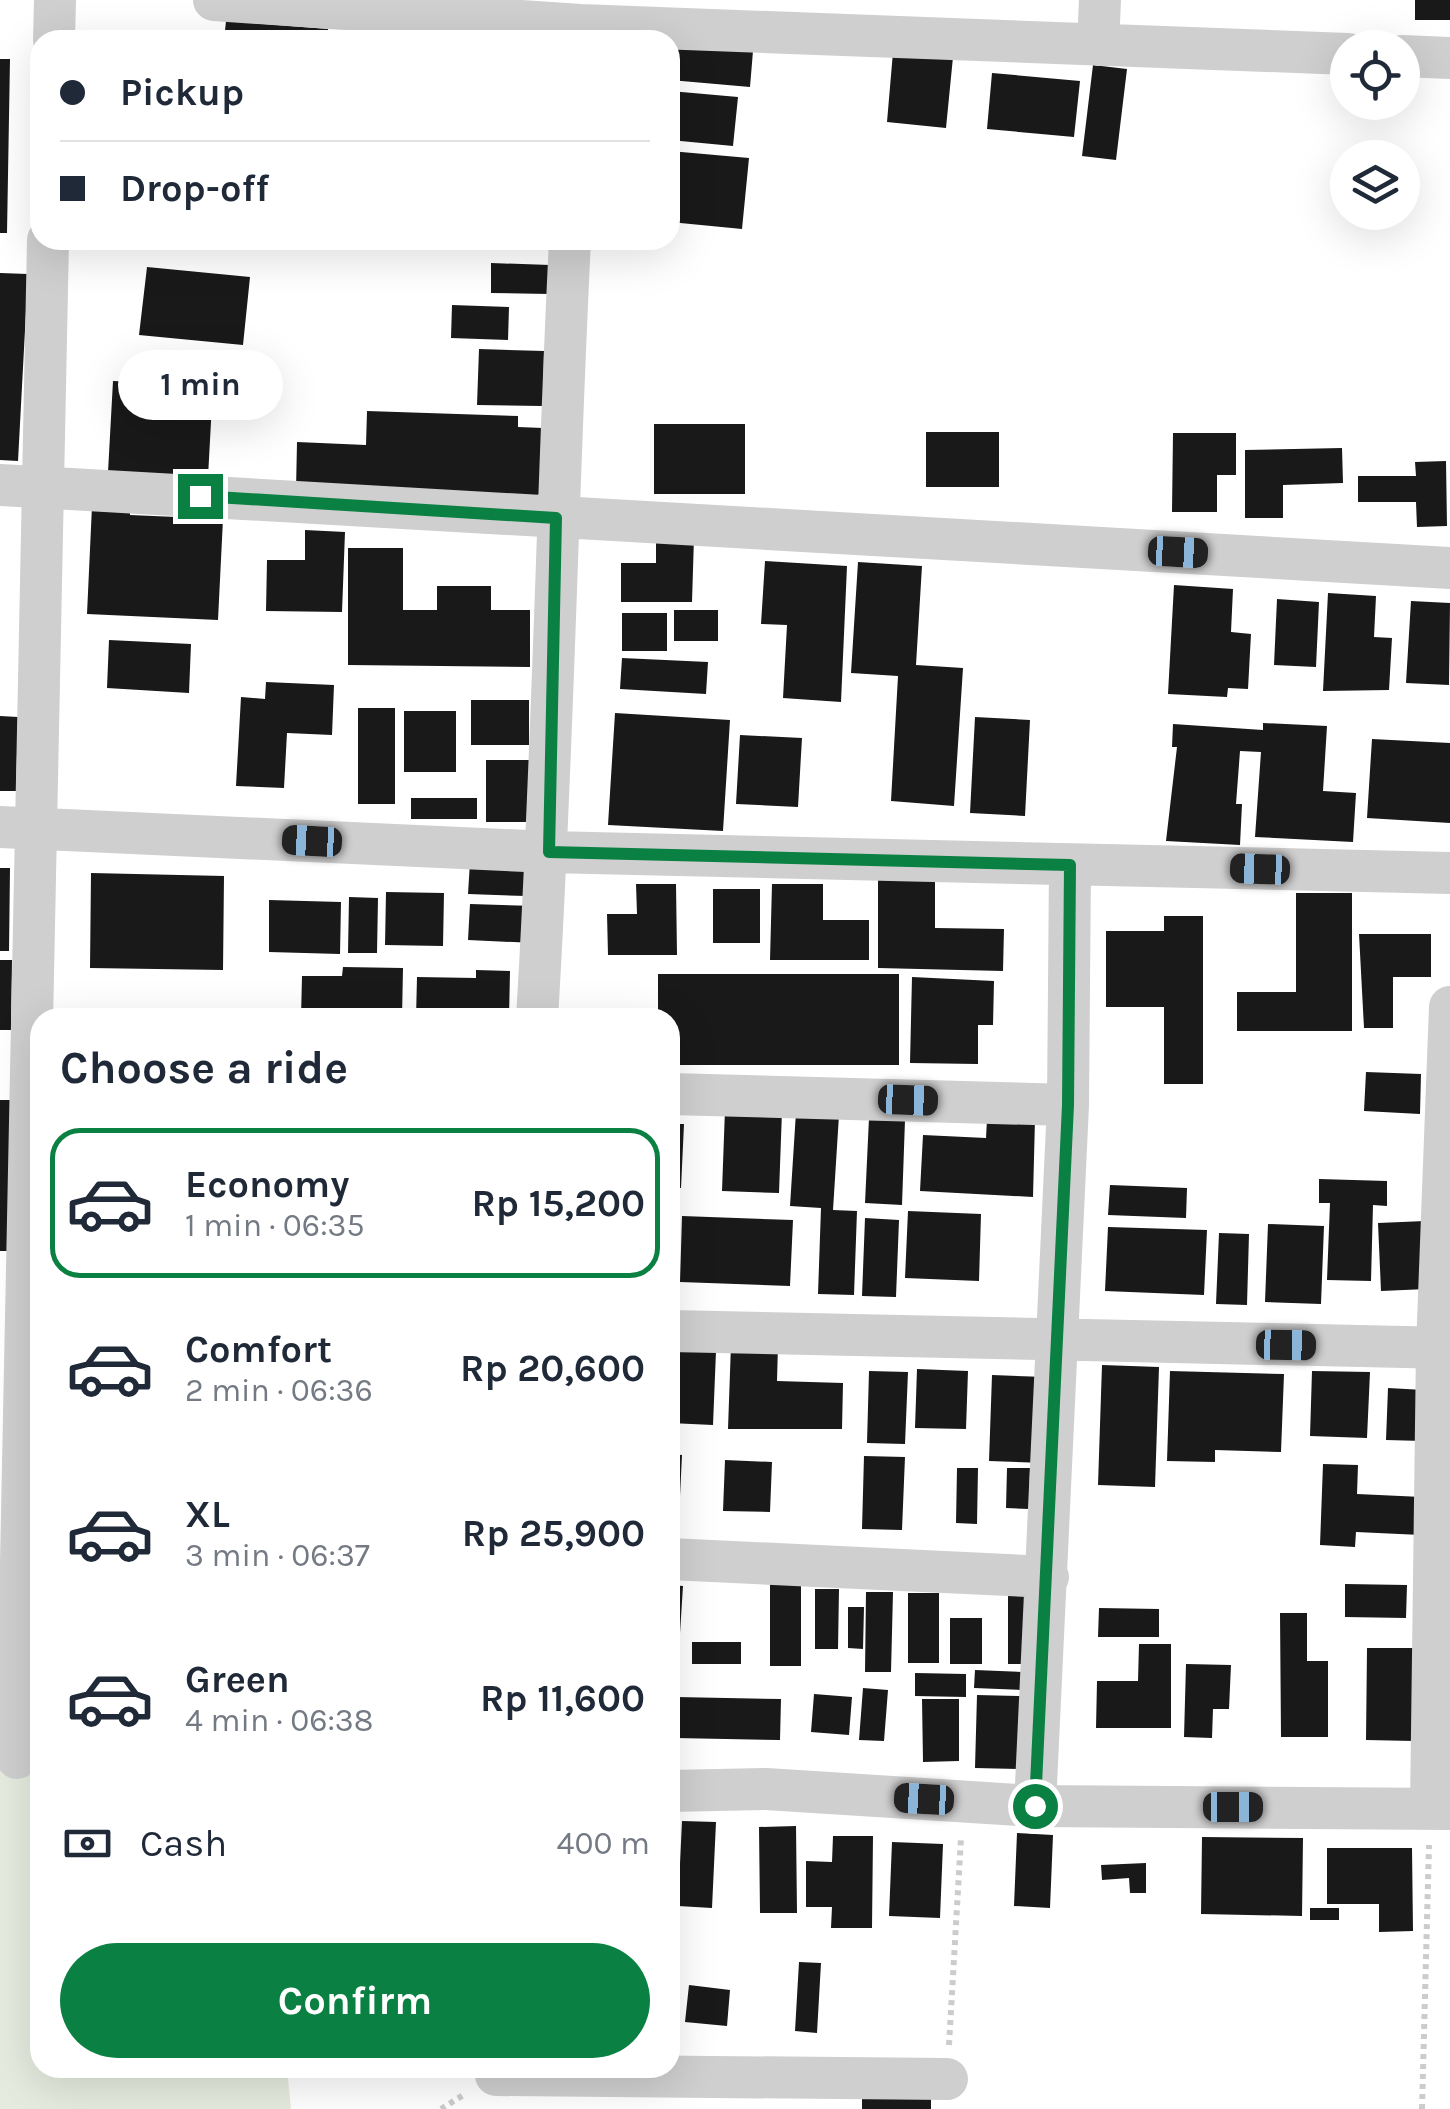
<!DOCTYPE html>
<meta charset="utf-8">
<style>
body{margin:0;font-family:Karla,sans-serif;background:#f2f2f3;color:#1f2937;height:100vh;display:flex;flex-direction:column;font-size:38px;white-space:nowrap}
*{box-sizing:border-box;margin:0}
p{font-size:32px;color:#747a83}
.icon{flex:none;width:55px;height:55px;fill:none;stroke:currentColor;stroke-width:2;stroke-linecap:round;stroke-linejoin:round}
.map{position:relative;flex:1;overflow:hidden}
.panel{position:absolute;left:30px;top:1008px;width:650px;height:1070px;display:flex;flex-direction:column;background:#fff;border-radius:30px;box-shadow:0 10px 40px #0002}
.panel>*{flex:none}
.top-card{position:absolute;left:30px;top:30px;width:650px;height:220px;border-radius:30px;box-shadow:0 10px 40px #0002;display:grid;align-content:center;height:220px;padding:0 30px;background:#fff}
.fabs{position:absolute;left:1330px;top:30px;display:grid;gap:20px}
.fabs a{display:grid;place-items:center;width:90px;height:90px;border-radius:50%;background:#fff;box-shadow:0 10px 40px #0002;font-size:50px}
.end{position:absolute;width:45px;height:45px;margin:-22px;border:12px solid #0b8043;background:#fff;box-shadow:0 0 0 5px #fff}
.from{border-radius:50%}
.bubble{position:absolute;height:70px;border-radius:35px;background:#fff;box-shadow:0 10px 40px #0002;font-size:32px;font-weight:700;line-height:70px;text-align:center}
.car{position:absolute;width:30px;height:60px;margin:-30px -15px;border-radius:12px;box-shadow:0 0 8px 2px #0007;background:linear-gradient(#222 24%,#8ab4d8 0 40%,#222 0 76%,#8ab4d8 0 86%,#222 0)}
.top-card b{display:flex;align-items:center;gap:35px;height:95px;font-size:38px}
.top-card b+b{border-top:2px solid #e0e1e3}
.top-card i{width:25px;height:25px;background:#1f2937}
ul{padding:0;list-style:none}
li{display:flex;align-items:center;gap:30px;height:150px;margin:0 20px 15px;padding:0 10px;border:5px solid transparent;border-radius:30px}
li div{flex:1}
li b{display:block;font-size:38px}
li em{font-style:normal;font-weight:700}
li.current{border-color:#0b8043}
li>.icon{width:90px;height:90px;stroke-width:1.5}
h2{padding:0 30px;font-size:45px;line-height:120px}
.pay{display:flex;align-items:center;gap:25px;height:110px;padding:0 30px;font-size:38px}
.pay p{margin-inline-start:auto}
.action{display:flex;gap:20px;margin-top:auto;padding:20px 30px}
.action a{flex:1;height:115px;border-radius:60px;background:#0b8043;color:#fff;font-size:40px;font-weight:700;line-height:115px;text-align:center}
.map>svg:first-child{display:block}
</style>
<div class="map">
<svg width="1450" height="2109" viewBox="0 0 1450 2109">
<rect width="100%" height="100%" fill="#fff"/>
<!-- green -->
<path fill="#e5ebde" d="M0 1708 40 1717V2068H287L291 2109H0Z"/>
<!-- building -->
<path fill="#191919" d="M1415 0H1450V20H1415Z
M226 21 328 29V35L378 34V40H224Z
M670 43 753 51 750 87 670 80Z
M893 52 953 57 946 128 887 122Z
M0 59H10L7 233H0Z
M1093 65 1127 69 1116 160 1082 156Z
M992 73 1080 81 1074 137 987 129Z
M670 91 738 97 733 146 670 140Z
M670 151 749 158 742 229 670 222Z
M491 263 550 265V294L491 293Z
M147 267 250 277 243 345 139 335Z
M0 273 28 274 18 461 0 460Z
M452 305 509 307 508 340 451 338Z
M479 349 544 351 543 406 477 405Z
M113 381 213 385 208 477 108 472Z
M367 411 518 416V427L543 428V498L296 490 297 442 366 445Z
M654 424H745V494H654Z
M926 432H999V487H926Z
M1173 433H1236V475H1217V512H1172Z
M1342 448 1343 483 1283 485V518H1245V450Z
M1446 461 1447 526 1417 527 1416 502H1358V476H1416L1415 462Z
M92 506 130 507V515L223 519 218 620 87 614Z
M305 530 345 532 342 612 266 611 267 560H305Z
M656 537H694L692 602H621V563H656Z
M348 548H403V610H437V586H491V610H530V667L348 665Z
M765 561 847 566 841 702 783 698 787 625 761 624Z
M858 562 922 566 916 665 963 668 954 806 891 801 898 676 851 673Z
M1174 585 1233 589 1231 632 1251 634 1248 689 1228 688 1227 697 1168 694Z
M1328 593 1376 596 1374 637 1392 638 1389 690 1323 691Z
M1277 599 1319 602 1316 667 1274 665Z
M1411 601 1450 603 1449 685 1406 683Z
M674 610H718V641H674Z
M622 613H667V651H622Z
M109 640 191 644 189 693 107 688Z
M622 658 708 662 706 694 620 689Z
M266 682 334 685 332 735 287 733 284 788 236 786 241 697 265 699Z
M471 700H529V745H471Z
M358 708H395V804H358Z
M404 711H456V772H404Z
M615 713 730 720 723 831 608 825Z
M0 716 18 717 16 791H0Z
M975 717 1030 720 1025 816 970 813Z
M1263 723 1327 726 1323 791 1356 793 1353 842 1255 837 1261 752 1240 751 1236 804H1242L1240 845 1166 841 1177 747H1172L1173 724 1263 730Z
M740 735 802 738 798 807 736 804Z
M1372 739 1450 743V823L1367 818Z
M486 760H531V822H486Z
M411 798H477V819H411Z
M470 862 528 864 526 896 468 894Z
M878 867H935V928L1004 929 1003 971 878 968Z
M0 868H10L9 951H0Z
M91 873 224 876 223 970 90 968Z
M636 884H676L677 955H608L607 914H637Z
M772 884H823V920H869V960H770Z
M713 889H760V943H713Z
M386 892 444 893 443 946 385 945Z
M1296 893H1352V1031H1237V992H1296Z
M349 897 378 898 377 953H348Z
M269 900 341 902 340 954 269 952Z
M470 904 537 906 535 943 468 940Z
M1164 916H1203V1084H1164V1007H1106V931H1164Z
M1359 934H1431V977H1393V1028H1364Z
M0 960H12L11 1030H0Z
M343 967 403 968 402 1018H301L302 976H342Z
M476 970 510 971 509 1018H416L417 977 476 978Z
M658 974H899V1065H670V1018H658Z
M912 977 994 981 993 1025H978V1064L910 1063Z
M1366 1072 1421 1074 1420 1114 1364 1111Z
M0 1100H18L15 1251H0Z
M725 1109 782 1111 779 1193 722 1191Z
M796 1112 839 1115 833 1210 857 1211 854 1295 818 1294 821 1208 790 1206Z
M869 1118 905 1120 902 1205 865 1203Z
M987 1119H1035L1033 1197 920 1191 923 1135 986 1138Z
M670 1124H684L681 1188 670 1187Z
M1319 1179 1387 1181V1206L1373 1205 1371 1281 1327 1280 1330 1203H1319Z
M1110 1185 1187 1188 1186 1218 1108 1215Z
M908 1211 981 1214 979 1281 905 1278Z
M682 1216 793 1220 790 1286 680 1282Z
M865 1218 899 1220 896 1297 862 1296Z
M1425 1221 1427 1289 1381 1291 1378 1223Z
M1268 1224 1324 1226 1321 1304 1265 1302Z
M1108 1227 1207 1230 1204 1295 1105 1291Z
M1219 1233 1249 1234 1247 1305 1216 1304Z
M731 1344 778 1345 777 1381 843 1383 842 1429H728Z
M670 1349 716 1351 713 1425 670 1423Z
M1102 1365 1159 1367 1155 1487 1098 1485Z
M917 1369 968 1371 966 1429 915 1428Z
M869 1371 908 1372 905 1444 867 1443Z
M1170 1371 1284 1374 1281 1452 1215 1450V1462L1167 1461Z
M1312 1371 1370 1372 1367 1438 1310 1436Z
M992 1375 1046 1377 1043 1463 989 1461Z
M1388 1388 1424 1390 1423 1441 1386 1440Z
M670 1454 682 1455 680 1496H670Z
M864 1456 905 1457 902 1530 862 1529Z
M725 1460 772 1462 770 1512 723 1511Z
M1323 1464 1358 1465 1357 1494 1422 1497 1421 1535 1356 1532 1355 1547 1320 1545Z
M957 1468H978L977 1524 956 1523Z
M1007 1468H1030L1029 1509 1006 1508Z
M770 1583H801V1666H770Z
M1345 1584 1407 1585 1406 1618 1345 1617Z
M670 1585 683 1586 679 1649H670Z
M815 1589H839L838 1649H815Z
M1034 1590V1664H1008V1591Z
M866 1592H893L891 1672H865Z
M908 1593H939V1663H908Z
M848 1607H864L863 1649 848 1648Z
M1099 1608 1159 1609V1637H1098Z
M1280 1613H1307V1661H1328V1737H1281Z
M950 1618H982V1664H950Z
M692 1642H741V1664H692Z
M1139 1644H1171V1728H1096L1097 1681H1138Z
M1367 1648H1415L1414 1741 1366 1740Z
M1186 1664 1231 1665 1229 1709H1213L1212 1738 1184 1737Z
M975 1670 1023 1672V1690L974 1688Z
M915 1673 966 1674V1697L915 1696Z
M863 1688 888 1690 884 1741 859 1740Z
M814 1694 852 1697 849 1735 811 1732Z
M977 1695 1021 1696 1019 1769 975 1768Z
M676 1697 781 1699 780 1740 675 1738Z
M922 1699H959V1761L923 1762Z
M682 1821 716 1822 712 1908 678 1906Z
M796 1826 797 1913H760L759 1827Z
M1017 1833 1053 1835 1050 1908 1014 1906Z
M833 1836H873L872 1928H831L832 1907H806V1861L832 1862Z
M1202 1837 1303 1838 1302 1916 1201 1914Z
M892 1842 943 1844 940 1918 889 1916Z
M1327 1848H1412L1413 1931 1379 1932V1904H1327Z
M1146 1863V1893H1130L1129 1878 1102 1880 1101 1865Z
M1310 1908H1339V1920H1310Z
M799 1962 821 1963 817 2033 795 2031Z
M689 1985 730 1990 727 2026 685 2022Z
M931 2096V2109H862V2098Z"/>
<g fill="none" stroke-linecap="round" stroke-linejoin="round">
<!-- path -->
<path stroke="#ccc" stroke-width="6" stroke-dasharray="5 5" stroke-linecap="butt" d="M949 2045 961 1838
M441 2109 465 2094
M1422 2109 1429 1845"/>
<!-- minor -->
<path stroke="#cfcfcf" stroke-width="42" d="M214 0 580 25 1348 54
M54 40 55 0
M1098 45 1100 0
M1402 56 1450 58
M0 485 1450 568
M0 827 549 852 1450 873
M537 1018C553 759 557 499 570 240
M670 1094 1068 1105
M670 1331 1450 1348
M670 1559 1048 1577
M17 1758 48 240
M670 1791 766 1789 1035 1806 1450 1809
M1035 1806 1068 1105 1070 865
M1431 1809 1437 1348 1450 1007
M495 2068 496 2075 947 2079"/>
</g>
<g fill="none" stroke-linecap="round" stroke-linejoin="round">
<!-- route -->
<path stroke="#0b8043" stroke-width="12" d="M200 496 556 518 549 852 1070 865 1068 1105 1035 1806"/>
</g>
</svg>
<div class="fabs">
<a><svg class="icon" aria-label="locate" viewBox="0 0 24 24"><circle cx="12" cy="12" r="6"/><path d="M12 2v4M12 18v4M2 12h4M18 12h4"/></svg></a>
<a><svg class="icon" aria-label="layers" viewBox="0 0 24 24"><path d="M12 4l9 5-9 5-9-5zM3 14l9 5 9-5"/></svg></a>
</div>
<i class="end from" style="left:1035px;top:1806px"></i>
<i class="end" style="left:200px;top:496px"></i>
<div class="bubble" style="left:118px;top:350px;width:165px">1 min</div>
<i class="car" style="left:1178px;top:552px;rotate:93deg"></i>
<i class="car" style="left:312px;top:841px;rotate:273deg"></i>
<i class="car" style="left:1260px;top:869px;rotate:272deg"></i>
<i class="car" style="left:908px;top:1100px;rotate:92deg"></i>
<i class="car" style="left:1286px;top:1345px;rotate:91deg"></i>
<i class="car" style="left:924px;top:1799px;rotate:273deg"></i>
<i class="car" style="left:1233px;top:1807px;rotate:90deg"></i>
<div class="top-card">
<b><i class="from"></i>Pickup</b>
<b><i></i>Drop-off</b>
</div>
<section class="panel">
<h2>Choose a ride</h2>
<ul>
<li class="current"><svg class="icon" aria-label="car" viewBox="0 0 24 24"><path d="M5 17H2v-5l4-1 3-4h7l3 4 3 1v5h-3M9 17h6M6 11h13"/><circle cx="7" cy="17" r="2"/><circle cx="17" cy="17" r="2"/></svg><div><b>Economy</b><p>1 min · 06:35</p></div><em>Rp 15,200</em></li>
<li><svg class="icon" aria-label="car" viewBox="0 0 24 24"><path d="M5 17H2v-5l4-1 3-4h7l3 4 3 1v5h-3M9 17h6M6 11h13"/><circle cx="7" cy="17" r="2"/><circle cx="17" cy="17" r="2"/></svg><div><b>Comfort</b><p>2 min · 06:36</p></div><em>Rp 20,600</em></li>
<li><svg class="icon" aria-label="car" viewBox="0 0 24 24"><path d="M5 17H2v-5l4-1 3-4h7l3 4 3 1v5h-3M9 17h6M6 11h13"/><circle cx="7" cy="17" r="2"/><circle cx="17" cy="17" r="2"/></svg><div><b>XL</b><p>3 min · 06:37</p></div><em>Rp 25,900</em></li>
<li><svg class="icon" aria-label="car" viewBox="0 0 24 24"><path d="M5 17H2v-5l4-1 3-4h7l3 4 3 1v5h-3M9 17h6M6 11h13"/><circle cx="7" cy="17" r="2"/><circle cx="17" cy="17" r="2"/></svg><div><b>Green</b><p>4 min · 06:38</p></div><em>Rp 11,600</em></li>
</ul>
<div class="pay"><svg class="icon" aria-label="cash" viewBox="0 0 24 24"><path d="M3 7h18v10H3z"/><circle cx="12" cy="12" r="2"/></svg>Cash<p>400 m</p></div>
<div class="action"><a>Confirm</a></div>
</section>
</div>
